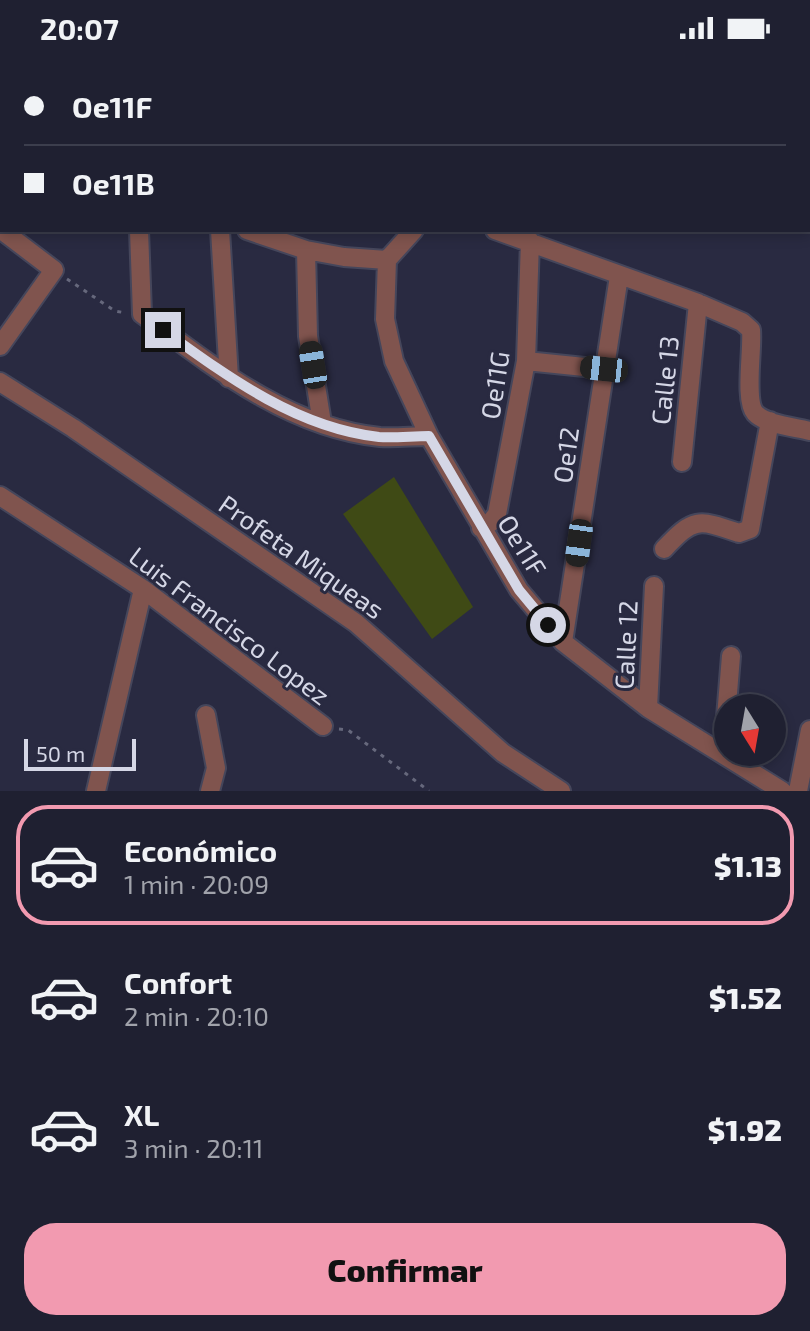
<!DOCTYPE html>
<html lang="es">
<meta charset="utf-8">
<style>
body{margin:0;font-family:"Exo 2",sans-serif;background:#2c2d3d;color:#f1f3f6;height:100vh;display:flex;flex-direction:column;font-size:30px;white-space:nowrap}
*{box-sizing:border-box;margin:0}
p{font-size:26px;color:#a1a3ab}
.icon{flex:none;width:44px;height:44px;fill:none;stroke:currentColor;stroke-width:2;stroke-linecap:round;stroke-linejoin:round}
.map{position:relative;height:735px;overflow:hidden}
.details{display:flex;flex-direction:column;background:#1f2031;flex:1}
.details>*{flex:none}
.hud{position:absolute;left:0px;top:0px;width:810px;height:176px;box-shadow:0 4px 12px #0003,0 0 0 2px #3c3e4d;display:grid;align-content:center;height:176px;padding:0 24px;background:#1f2031}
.needle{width:52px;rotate:169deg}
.fabs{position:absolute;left:714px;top:638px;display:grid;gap:16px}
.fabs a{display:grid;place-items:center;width:72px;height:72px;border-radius:50%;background:#1f2031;box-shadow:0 4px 12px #0003,0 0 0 2px #3c3e4d;font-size:40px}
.scale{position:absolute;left:24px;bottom:20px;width:112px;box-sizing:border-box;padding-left:8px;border:4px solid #d5d7e6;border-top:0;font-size:22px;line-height:28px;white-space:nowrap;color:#d5d7e6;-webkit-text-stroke:6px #292a41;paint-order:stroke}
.end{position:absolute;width:36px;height:36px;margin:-18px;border:10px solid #d5d7e6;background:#111;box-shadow:0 0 0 4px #111}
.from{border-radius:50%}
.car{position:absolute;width:24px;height:48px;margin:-24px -12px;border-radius:10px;box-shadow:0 0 6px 2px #0007;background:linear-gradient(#222 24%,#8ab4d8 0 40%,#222 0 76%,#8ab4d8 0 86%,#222 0)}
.hud b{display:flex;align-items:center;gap:28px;height:76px;font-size:30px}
.hud b+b{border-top:2px solid #3c3e4d}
.hud i{width:20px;height:20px;background:#f1f3f6}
ul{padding:14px 0 0;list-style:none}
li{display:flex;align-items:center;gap:24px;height:120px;margin:0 16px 12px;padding:0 8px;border:4px solid transparent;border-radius:32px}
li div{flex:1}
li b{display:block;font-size:30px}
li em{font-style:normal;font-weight:800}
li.selected{border-color:#f29ab0}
li>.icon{width:72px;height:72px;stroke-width:1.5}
.button{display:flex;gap:16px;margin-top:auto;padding:16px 24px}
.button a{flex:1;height:92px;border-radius:32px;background:#f29ab0;color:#111;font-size:32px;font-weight:800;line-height:92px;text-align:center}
.status{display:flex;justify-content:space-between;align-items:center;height:56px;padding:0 40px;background:#1f2031;direction:ltr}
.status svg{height:22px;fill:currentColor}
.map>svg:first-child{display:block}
</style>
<div class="status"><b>20:07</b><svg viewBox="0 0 49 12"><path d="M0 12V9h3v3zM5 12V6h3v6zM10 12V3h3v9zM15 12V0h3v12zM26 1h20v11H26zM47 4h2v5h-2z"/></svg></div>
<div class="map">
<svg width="810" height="735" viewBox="0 0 810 735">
<rect width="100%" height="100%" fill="#292a41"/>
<!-- green -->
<path fill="#3f4a15" d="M394 421 473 551 432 583 343 458Z"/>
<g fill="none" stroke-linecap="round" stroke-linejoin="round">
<defs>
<path id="minor" d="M255 0 276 2
M743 0 751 2
M162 2 164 0
M629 2 631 0
M808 12 809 16
M0 173 54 214 0 290
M139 174 142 258C212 310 289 372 380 381 396 382 413 380 429 380
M220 174 229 322
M247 174 306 194 344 201 387 204
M414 174 387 204 385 263 394 305 429 380 519 534 563 586 648 652 782 735
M495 174 698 247 742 266 751 274C753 293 744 344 755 357 766 369 795 371 810 375
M306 194 308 280 322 367
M526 305 604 313
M0 326 73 372 356 567 503 697 561 735
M682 406 698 247
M0 440 143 533 323 670
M481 472 490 467 497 458 526 305 530 185
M664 493C694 461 698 463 739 477L750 473 770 365
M563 586 619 220
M648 652 654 530
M206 659 216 712 210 735
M723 698 731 600
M96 735 143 533
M798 735 810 674"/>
</defs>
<!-- minor casing -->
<use href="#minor" stroke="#45465b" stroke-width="22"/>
<!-- path -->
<path stroke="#66687c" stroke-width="3" stroke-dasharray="4 6" stroke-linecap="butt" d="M67 223 115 255 126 257
M339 673 348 674 429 735"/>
<!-- minor -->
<use href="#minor" stroke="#80544e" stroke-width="18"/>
</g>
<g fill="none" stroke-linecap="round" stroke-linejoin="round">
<!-- route -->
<path stroke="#d5d7e6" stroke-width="10" d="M163 274C228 321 297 372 379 381 395 382 413 380 429 380L519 534 548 569"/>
</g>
<g text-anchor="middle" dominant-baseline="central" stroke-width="6" stroke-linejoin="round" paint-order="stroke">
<!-- street labels -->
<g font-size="26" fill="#d5d7e6" stroke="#292a41">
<text transform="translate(664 324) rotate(-84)">Calle 13</text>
<text transform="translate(494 329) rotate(-81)">Oe11G</text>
<text transform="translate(565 399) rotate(-82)">Oe12</text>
<text transform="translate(523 489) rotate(58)">Oe11F</text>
<text transform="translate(302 500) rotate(35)">Profeta Miqueas</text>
<text transform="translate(230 569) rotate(37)">Luis Francisco Lopez</text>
<text transform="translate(625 589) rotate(-87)">Calle 12</text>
</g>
</g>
</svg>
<div class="fabs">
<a><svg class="needle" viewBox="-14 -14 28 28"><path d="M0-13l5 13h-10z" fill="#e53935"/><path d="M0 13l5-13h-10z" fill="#a1a3ab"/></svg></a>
</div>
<div class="scale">50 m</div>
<i class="end from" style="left:548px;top:569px"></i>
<i class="end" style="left:163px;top:274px"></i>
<i class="car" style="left:313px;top:309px;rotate:351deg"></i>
<i class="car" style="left:604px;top:313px;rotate:276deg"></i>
<i class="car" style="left:579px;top:487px;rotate:188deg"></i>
<div class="hud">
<b><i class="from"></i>Oe11F</b>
<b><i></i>Oe11B</b>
</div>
</div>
<section class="details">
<ul>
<li class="selected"><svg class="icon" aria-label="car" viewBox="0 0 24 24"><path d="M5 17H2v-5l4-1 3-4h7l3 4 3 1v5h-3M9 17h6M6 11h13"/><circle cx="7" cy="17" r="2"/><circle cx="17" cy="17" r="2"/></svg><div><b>Económico</b><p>1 min · 20:09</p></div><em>$1.13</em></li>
<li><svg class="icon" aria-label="car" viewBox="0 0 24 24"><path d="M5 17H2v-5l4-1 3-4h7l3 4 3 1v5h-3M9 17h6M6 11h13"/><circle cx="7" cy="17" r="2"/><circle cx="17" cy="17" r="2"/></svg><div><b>Confort</b><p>2 min · 20:10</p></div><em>$1.52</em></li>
<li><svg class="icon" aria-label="car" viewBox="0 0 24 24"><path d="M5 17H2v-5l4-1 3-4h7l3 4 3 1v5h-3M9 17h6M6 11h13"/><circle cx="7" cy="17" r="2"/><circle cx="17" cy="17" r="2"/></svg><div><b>XL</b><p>3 min · 20:11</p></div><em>$1.92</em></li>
</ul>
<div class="button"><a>Confirmar</a></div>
</section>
